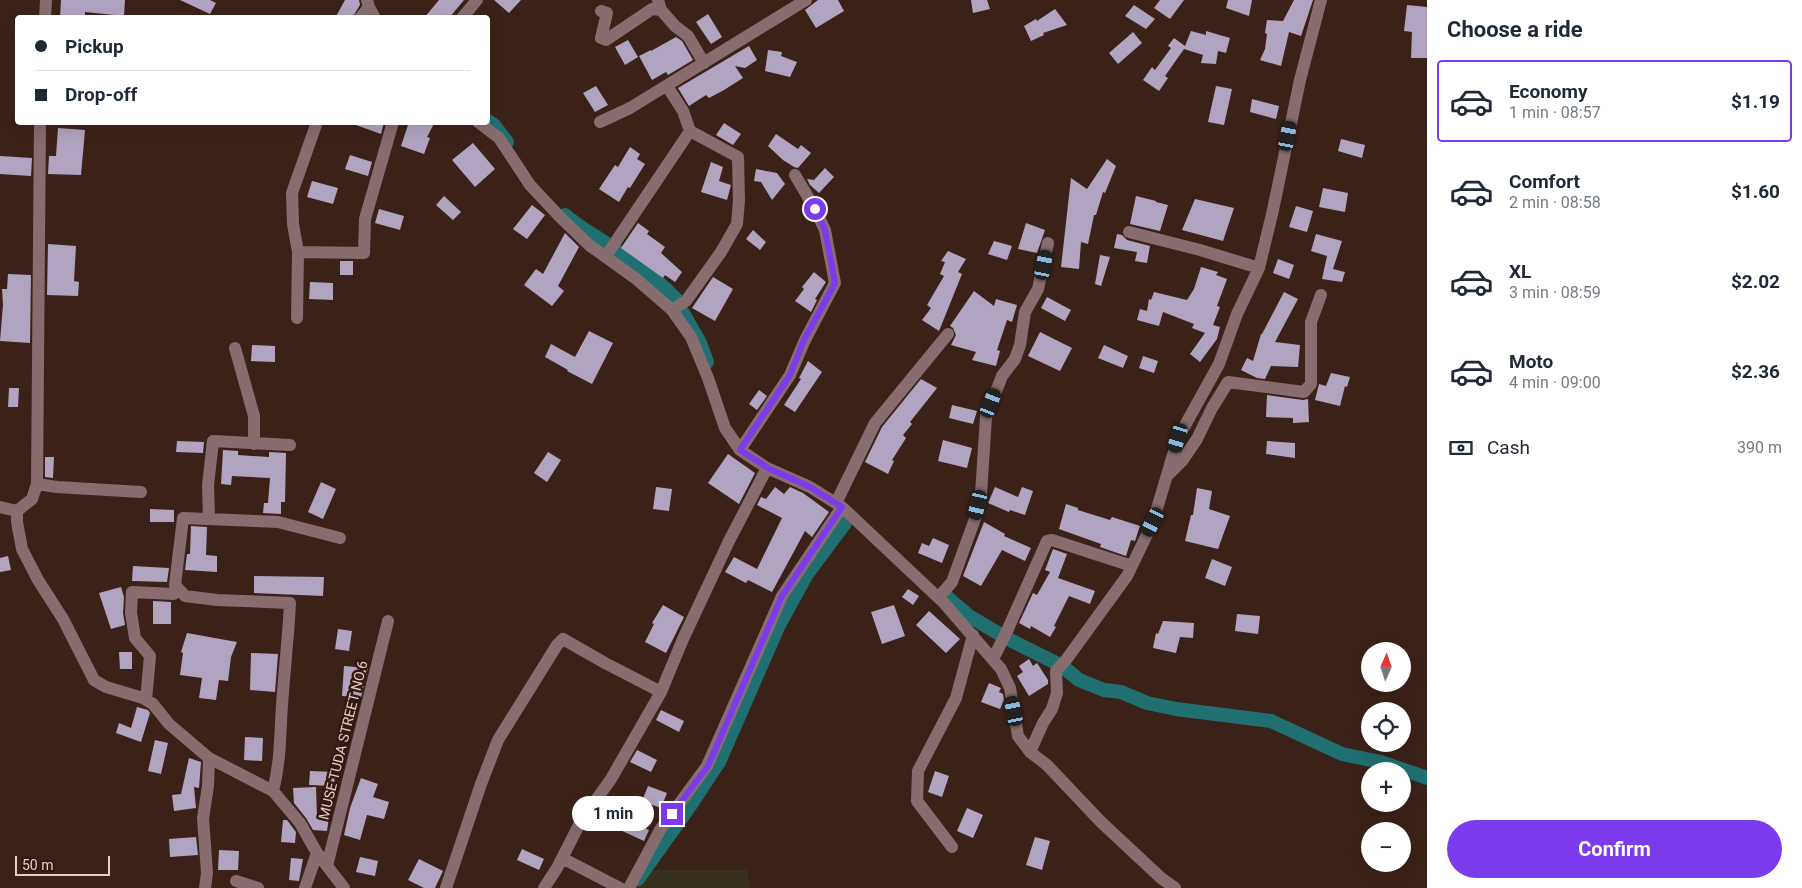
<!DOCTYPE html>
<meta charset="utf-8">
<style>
body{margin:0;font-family:Roboto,sans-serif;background:#f6f6f7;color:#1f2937;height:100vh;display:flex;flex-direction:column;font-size:19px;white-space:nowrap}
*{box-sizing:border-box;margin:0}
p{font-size:16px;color:#747a83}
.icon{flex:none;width:28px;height:28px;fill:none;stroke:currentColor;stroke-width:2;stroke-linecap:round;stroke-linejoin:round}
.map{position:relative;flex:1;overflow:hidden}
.details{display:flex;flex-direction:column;background:#fff;width:375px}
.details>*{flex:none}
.banner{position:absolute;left:15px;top:15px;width:475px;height:110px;border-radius:5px;box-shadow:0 5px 20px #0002;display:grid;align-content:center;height:110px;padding:0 20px;background:#fff}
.needle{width:32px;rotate:3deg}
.tools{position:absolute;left:1361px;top:642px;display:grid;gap:10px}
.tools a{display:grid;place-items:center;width:50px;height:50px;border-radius:50%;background:#fff;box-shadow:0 5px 20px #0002;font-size:25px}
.scale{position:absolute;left:15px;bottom:12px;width:95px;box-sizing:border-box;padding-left:5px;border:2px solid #e2d1ca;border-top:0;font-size:14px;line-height:18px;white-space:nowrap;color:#e2d1ca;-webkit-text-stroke:4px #311910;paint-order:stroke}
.end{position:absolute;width:22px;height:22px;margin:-11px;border:6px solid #7c3aed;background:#fff;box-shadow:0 0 0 2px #fff}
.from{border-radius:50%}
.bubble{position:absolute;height:35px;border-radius:18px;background:#fff;box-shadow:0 5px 20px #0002;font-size:16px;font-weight:700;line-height:35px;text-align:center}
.car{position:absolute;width:15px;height:30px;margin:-15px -8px;border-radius:6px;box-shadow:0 0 4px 1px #0007;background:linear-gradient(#222 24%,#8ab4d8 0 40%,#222 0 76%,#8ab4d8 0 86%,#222 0)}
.banner b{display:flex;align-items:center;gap:18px;height:48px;font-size:19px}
.banner b+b{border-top:1px solid #e0e1e3}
.banner i{width:12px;height:12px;background:#1f2937}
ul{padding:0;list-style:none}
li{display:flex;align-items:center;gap:15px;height:82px;margin:0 10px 8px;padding:0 10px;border:2px solid transparent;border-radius:5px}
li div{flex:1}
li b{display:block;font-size:19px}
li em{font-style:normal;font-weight:700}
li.on{border-color:#7c3aed}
li>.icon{width:45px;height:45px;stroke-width:1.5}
h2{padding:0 20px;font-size:22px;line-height:60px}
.pay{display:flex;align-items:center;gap:12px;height:55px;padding:0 20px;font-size:19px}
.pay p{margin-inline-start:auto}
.button{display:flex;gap:10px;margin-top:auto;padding:10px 20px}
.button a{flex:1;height:58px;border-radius:30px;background:#7c3aed;color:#fff;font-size:20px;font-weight:700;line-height:58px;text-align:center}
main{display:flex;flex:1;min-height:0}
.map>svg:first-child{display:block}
</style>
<main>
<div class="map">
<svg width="1427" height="888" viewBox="0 0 1427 888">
<rect width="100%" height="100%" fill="#3b2219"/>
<!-- education -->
<path fill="#38301f" d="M645 870H747L750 888H633Z"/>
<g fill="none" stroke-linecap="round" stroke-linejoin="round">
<!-- canal -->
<path stroke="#207071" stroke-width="14" d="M488 121 494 125 507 142
M565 215C579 227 592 234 607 244 631 260 657 279 677 300
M683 313 700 343 707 362
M947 597 969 616 1001 635
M1008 639 1062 666 1079 680 1104 690 1121 692 1147 703 1176 709 1271 721 1342 754 1381 762 1427 778
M638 879 690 806 719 762 778 627 807 574 845 523"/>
</g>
<!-- building -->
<path fill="#b1a4c0" d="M61 0H125L124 16 85 12V18H60Z
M180 0H210L216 3 210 14Z
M345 0H359L360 5 352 18H335Z
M439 0H464L449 18H424Z
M494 0H521L509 13Z
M818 0H838L844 11 816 28 805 10Z
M971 0H987L990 9 973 13Z
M1160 0H1184L1170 19 1154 8Z
M1228 0H1252L1249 16 1226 8Z
M1294 0H1313L1301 36 1289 32 1281 66 1260 60 1265 49 1267 34 1265 33 1267 20 1283 21Z
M1134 5 1155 19 1146 29 1125 16Z
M1407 5 1427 7V58H1411L1412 32 1404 31Z
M1055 9 1067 25 1043 33 1044 35 1031 41 1024 26 1036 19 1037 21Z
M708 14 722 37 711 44 696 22Z
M1191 31 1206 35V31L1230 38 1226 53 1218 51 1216 64 1201 63 1203 55 1184 49 1165 76 1168 78 1159 91 1143 80 1152 67 1155 70 1171 48 1168 46 1174 38 1185 46Z
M1133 32 1142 43 1118 64 1109 53Z
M676 37 682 41 693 60 668 75 666 72 652 80 639 56 651 50V51Z
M628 40 638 57 625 65 615 47Z
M749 46 757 60 745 68 735 66 743 78 724 90 709 98 706 95 689 106 678 88Z
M768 50 782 52 781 56 797 62 790 77 765 71Z
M596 86 608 105 595 112 583 93Z
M1216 86 1232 89 1224 125 1208 122Z
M1252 99 1279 106 1276 119 1250 112Z
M353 122H384L381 134 353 124Z
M409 122H435L427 137 430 138 424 154 401 146Z
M724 123 741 134 733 145 716 135Z
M58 128 85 130 81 175 48 174 49 156H56Z
M776 134 798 149 801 145 811 153 798 168 794 167 783 160 768 146Z
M1341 139 1365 145 1362 158 1338 151Z
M473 143 495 169 475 187 452 160Z
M630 147 640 154 637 159 645 164 630 188 628 187 619 202 599 189 615 165 618 167Z
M350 155 372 162 368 176 345 169Z
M0 156 32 158 31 176 0 174Z
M1107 159 1116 166 1105 193 1103 192 1096 215H1094L1088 244 1081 242 1079 269 1061 267 1071 178 1087 189Z
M711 162 723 167 719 181 731 185 727 200 701 192Z
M825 168 834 177 819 193 810 185 807 179 814 180Z
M756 169 777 173 785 184 772 200 761 182 754 181Z
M312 181 338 188 333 204 307 197Z
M1323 188 1348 193 1345 212 1319 207Z
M444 196 461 212 453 220 436 205Z
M1136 196 1156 201V202L1168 205 1160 231 1130 224Z
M1195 199 1234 208 1223 241 1182 230Z
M532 205 545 215 527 239 513 229Z
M1296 206 1313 211 1307 232 1289 227Z
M379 209 404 216 400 230 375 223Z
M638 223 649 231 647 234 665 247 661 253 682 272 675 282 665 275 663 278 621 248Z
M1026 223 1045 230 1037 253 1018 249Z
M753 230 766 242 760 250 746 239Z
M565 233 579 247 558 286 564 291 552 306 524 285 536 269 543 274Z
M1117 234 1122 235 1127 240 1150 246 1147 263 1135 261 1137 252 1114 248Z
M1316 234 1342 241 1333 269 1345 272 1342 282 1322 279 1327 256 1311 251Z
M994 241 1012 246 1007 260 988 254Z
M48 244 76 246 74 281 79 282 78 296 47 295Z
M948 251 966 259 958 272 962 274 939 331 922 320 931 308 927 305 944 276 940 274 945 262 941 261Z
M1100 255 1110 257 1101 286 1095 284Z
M1278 259 1294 265 1289 279 1273 273Z
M340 261H353V275H340Z
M1201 267 1218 272 1216 275 1227 279 1217 306 1220 307 1213 325 1220 327 1217 339 1200 362 1190 354 1205 333 1192 328 1194 324 1163 312 1159 326 1137 320 1140 309 1147 311 1149 299 1151 300 1154 292 1187 300 1194 289Z
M814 272 826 282 815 299 817 300 811 312 795 301 804 289 802 287Z
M8 274 31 275 30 343 0 341 3 305 2 289H7Z
M713 277 733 289 715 321 692 308Z
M310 282 333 283V300L309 299Z
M974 291 994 306 996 299 1017 305 1012 322 1007 320 997 350 1000 351 996 366 972 360 976 352 951 345 956 335 953 328 950 326Z
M1284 292 1298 299 1275 342 1300 345 1298 367 1271 366 1265 379 1257 378 1241 370 1247 358 1253 361 1261 334H1262Z
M1047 297 1071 310 1065 321 1041 308Z
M589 331 613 343 592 384 567 371 568 370 545 357 551 344 575 357Z
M1040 332 1072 348 1060 371 1028 356Z
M252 345 275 346V362L251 361Z
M1104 345 1128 356 1123 368 1098 358Z
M1143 356 1158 361 1154 373 1139 368Z
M808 361 822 372 795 412 784 405 801 379 799 378Z
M1331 373 1350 377 1347 387 1345 386 1340 406 1315 400 1319 384 1326 386Z
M921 379 937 388 910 422 912 424 903 435 906 438 892 460 894 461 888 474 865 462 882 427Z
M9 388H19L18 407H8Z
M759 390 767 396 757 410 749 404Z
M1267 395 1303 400 1308 399 1309 422 1293 423V418L1266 417Z
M952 405 977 411 973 424 949 418Z
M943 440 972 448 967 468 938 461Z
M177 441 204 442 203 453 176 452Z
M1267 441 1295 443V458L1266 454Z
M223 450 238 451V455L269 457V452L286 453 285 502H281V514L263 513 264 503H268L270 478 232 476 231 485 221 484Z
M548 452 561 460 547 482 534 473Z
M728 454 755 473 739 504 708 483Z
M45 457H54L53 478 45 477Z
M321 482 336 489 323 519 308 512Z
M656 487 672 489 669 511 653 509Z
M775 487 784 494 790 487 803 493 829 512 812 537 805 531 772 592 748 580 746 583 725 572 734 557 757 569 782 518 757 505 761 497 766 499Z
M995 487 1018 497 1022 487 1033 491 1025 515 1010 510 1009 512 988 503Z
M1197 488 1212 491 1209 509 1230 516 1218 549 1185 541 1191 515H1193Z
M1066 504 1078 508V510L1110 520 1112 517 1140 526 1135 541 1131 540 1126 556 1100 547 1101 544 1059 529Z
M150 509 174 510V522H150Z
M984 522 1005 534 1004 536 1031 548 1025 561 1002 550 981 586 963 576Z
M191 526 207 527 206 555 217 556V572L185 570 187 554H190Z
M933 538 949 545 942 563 918 553 922 543 929 546Z
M1053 549 1067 554 1058 578 1095 591 1090 604 1069 596 1054 626 1056 627 1050 637 1031 626 1030 629 1019 623 1033 593 1037 595 1050 572 1045 570Z
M8 556 11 570 0 572V558Z
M1212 559 1232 567 1225 586 1205 578Z
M133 566 169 568 167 582 132 581Z
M254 576 324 577 323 596 254 593Z
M121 587 124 597 123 613 125 625 111 629 99 593Z
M908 589 919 596 913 605 902 597Z
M153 601 171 602V624H153Z
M663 605 684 617 666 653 645 642 654 624 652 623Z
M894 605 905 636 882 644 871 612Z
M929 611 960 639 946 653 916 625Z
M1237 614 1260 616 1258 634 1235 631Z
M1163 621 1194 623 1193 638 1180 637 1176 653 1153 648 1156 633 1158 634Z
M338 629 352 631 349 651 335 649Z
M187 633 237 642 231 657 228 681 219 680 216 700 199 698 202 678 180 675 183 653 181 652Z
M119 652H132V669H120Z
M251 653 278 654 275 692 250 690Z
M1029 659 1033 666 1037 663 1048 680V684L1029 696 1017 676 1023 672 1019 666Z
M344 666 368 668 361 697 342 696Z
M989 683 1001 688 999 692 1003 694 1004 700 1000 709 981 702Z
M137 707 148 710 150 713 141 742 116 733 119 723 131 728Z
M661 710 684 721 679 732 656 720Z
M245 737 263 738 262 761 244 760Z
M155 740 168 743 161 774 148 771Z
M637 750 657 760 651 772 630 762Z
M189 758 201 762 199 788 194 787 196 808 174 811 172 795 181 794Z
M310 771 335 772 334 786 309 785Z
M935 771 949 776 942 797 928 792Z
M361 778 378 784 373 797 389 802 384 819 367 815 360 840 344 835 350 808Z
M648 786 667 793 661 808 642 801Z
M316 787 317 817H329L327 831 313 830 306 818 294 803 293 788Z
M967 808 983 815 973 838 957 831Z
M626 819 649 830 644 841 620 830Z
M283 820H287L296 832 295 843 281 842Z
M196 837 198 855 170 857 169 839Z
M1035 837 1050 841 1042 870 1026 865Z
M522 849 544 859 539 870 517 860Z
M219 850 239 851 238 870H218Z
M360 857 378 861 375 876 356 872Z
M291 858 303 859 299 881 289 880Z
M419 859 443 871 435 888H424L408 880Z"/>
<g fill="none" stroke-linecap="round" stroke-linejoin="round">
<!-- minor -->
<path stroke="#876d6f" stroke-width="12" d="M367 0 369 7 375 18
M658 0 661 10 675 26 688 36 704 63
M601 11 607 13 601 38 606 40 652 9 661 10
M45 18 46 0
M360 18 369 7
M462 18 477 0
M478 122 499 138 530 185 560 217 589 245 635 278 672 310 691 337 708 378 725 428 740 450 767 468 810 487 842 507 945 604 1001 669 1010 688 1018 736 1030 752 1047 765 1101 822 1161 878 1175 888
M600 122 630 108 806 0
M1129 232 1200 250 1259 268
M298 252 293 224 292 193 317 122
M606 256 690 131 683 111 667 86
M672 310 686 301 721 252 737 224 739 200 738 157 690 131
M297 318 298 252 364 253 365 219 393 122
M235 348 254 416V444
M740 450 790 375 805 340 835 283 825 230 815 209 795 175
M1168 475 1182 461 1197 439 1212 408 1228 382 1304 392 1311 384V322L1321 295
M37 484 57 487 141 492
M836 503 875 423 948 334
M0 507 17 511 32 499 37 484 40 122
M17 511V522L22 549 38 580 63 619 94 680 106 687 143 698 153 704 169 724 209 758 273 791 300 823 317 853 344 888
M209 518 208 485 213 441 290 445
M939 597 952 582 976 516 981 494 986 417 1002 376 1015 359 1020 345 1025 312 1038 289 1048 243
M993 659 1007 631 1047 541 1052 540 1132 566
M146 700 150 656 135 638 131 613 132 592 174 594 178 588
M1030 752 1043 723 1052 709 1057 693 1056 671 1066 660 1127 576 1153 522 1178 438 1219 364 1237 314 1259 268 1273 210 1300 80 1321 0
M273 791C279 768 280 746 281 722 283 682 288 643 290 603L217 600 185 596 175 585 183 518 278 522 340 538
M952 847 917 801 918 771 956 698 973 635
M562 858 620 888
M327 866 388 621
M236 881 258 888
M205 888 207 873 203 818 208 786 209 758
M305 888 317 853
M446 888 481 784 498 740 557 645 563 639 605 663 661 692
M544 888 557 868 581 821 611 779 661 692 683 639 729 541 767 468
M629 888 660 830 707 766 782 596 842 507"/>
</g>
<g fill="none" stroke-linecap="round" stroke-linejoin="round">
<!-- route -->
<path stroke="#7c3aed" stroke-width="6" d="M672 814 708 766 782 596 842 507 810 487 768 468 740 450 790 375 804 340 835 283 825 230 815 209"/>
</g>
<g text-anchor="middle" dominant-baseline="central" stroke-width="5" stroke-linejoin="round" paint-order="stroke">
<!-- street labels -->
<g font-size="14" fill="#e2d1ca" stroke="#311910">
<text transform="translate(343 740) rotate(-76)">MUSE TUDA STREET NO.6</text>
</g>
</g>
</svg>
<div class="tools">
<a><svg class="needle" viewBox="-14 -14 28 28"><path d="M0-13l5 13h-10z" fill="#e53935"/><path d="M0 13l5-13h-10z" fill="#747a83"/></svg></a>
<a><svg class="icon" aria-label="locate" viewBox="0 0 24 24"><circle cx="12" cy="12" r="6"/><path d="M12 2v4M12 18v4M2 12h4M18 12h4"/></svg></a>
<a>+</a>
<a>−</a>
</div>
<div class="scale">50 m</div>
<i class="end from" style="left:815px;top:209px"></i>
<i class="end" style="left:672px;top:814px"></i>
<div class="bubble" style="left:572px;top:796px;width:82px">1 min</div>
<i class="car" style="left:1288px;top:136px;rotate:11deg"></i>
<i class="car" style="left:1044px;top:265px;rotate:11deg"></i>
<i class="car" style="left:991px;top:403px;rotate:21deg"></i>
<i class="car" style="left:1178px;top:438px;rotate:197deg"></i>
<i class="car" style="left:978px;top:505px;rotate:193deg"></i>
<i class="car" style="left:1153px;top:522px;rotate:206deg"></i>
<i class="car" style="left:1014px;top:711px;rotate:349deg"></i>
<div class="banner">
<b><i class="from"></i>Pickup</b>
<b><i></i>Drop-off</b>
</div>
</div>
<section class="details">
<h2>Choose a ride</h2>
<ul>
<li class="on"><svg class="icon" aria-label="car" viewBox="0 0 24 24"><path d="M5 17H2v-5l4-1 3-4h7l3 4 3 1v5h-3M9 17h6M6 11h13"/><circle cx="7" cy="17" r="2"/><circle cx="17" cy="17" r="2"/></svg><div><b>Economy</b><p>1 min · 08:57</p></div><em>$1.19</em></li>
<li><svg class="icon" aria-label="car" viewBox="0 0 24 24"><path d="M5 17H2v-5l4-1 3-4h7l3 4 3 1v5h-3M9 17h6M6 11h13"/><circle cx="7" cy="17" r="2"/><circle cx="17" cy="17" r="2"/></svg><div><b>Comfort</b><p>2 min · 08:58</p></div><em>$1.60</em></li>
<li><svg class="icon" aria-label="car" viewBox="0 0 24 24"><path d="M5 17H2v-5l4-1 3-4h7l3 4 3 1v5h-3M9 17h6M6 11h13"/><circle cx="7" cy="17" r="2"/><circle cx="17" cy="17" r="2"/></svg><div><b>XL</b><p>3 min · 08:59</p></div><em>$2.02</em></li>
<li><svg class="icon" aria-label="car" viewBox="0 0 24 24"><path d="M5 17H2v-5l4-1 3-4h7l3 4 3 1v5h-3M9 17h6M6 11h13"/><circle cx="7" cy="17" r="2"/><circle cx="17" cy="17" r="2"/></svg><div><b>Moto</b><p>4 min · 09:00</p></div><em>$2.36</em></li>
</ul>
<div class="pay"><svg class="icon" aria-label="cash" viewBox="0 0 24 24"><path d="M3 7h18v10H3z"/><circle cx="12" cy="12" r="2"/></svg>Cash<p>390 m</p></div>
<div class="button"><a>Confirm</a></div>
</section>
</main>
